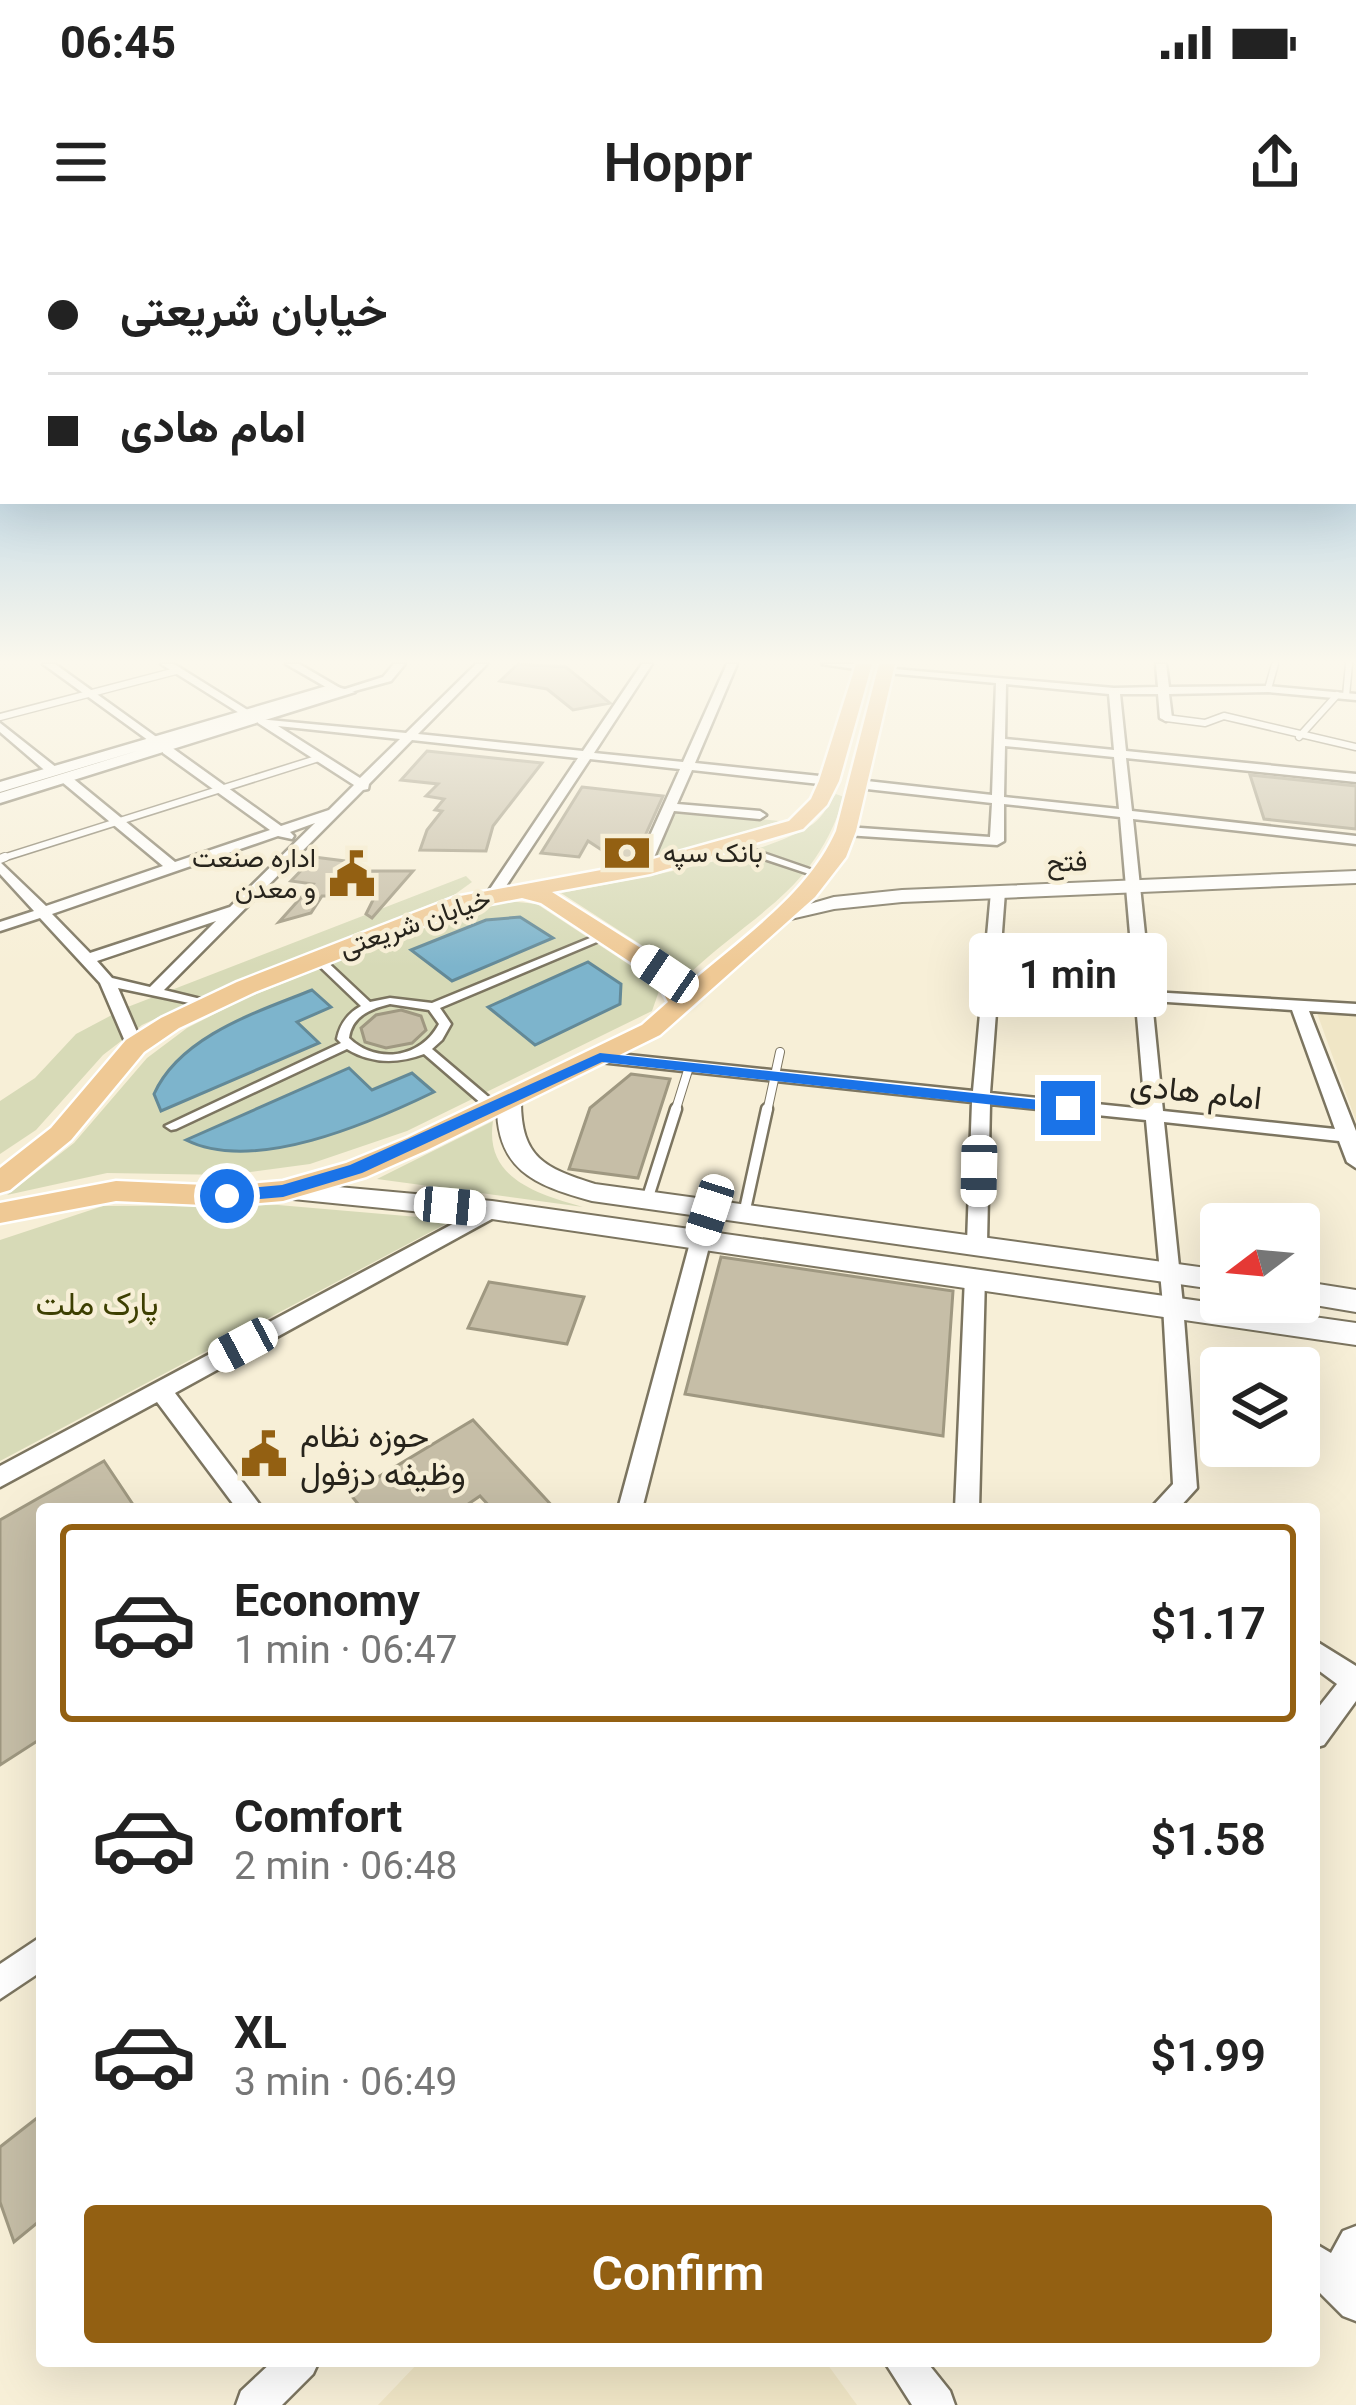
<!DOCTYPE html>
<meta charset="utf-8">
<style>
body{margin:0;font-family:Roboto,Vazirmatn,sans-serif;background:#f6f6f6;color:#222;height:100vh;display:flex;flex-direction:column;font-size:45px;white-space:nowrap}
*{box-sizing:border-box;margin:0}
p{font-size:39px;color:#767676}
.icon{flex:none;width:66px;height:66px;fill:none;stroke:currentColor;stroke-width:2;stroke-linecap:round;stroke-linejoin:round}
.map{position:relative;flex:1;overflow:hidden}
.sheet{position:absolute;left:36px;top:1263px;width:1284px;height:864px;display:flex;flex-direction:column;background:#fff;border-radius:12px;box-shadow:0 12px 48px #0002}
.sheet>*{flex:none}
.banner{position:absolute;left:0px;top:0px;width:1356px;height:264px;box-shadow:0 12px 48px #0002;display:grid;align-content:center;height:264px;padding:0 48px;background:#fff}
.needle{width:78px;rotate:254deg}
.fabs{position:absolute;left:1200px;top:963px;display:grid;gap:24px}
.fabs a{display:grid;place-items:center;width:120px;height:120px;border-radius:12px;background:#fff;box-shadow:0 12px 48px #0002;font-size:60px}
.end{position:absolute;width:54px;height:54px;margin:-27px;border:15px solid #1a73e8;background:#fff;box-shadow:0 0 0 6px #fff}
.from{border-radius:50%}
.bubble{position:absolute;height:84px;border-radius:12px;background:#fff;box-shadow:0 12px 48px #0002;font-size:39px;font-weight:600;line-height:84px;text-align:center}
.car{position:absolute;width:36px;height:72px;margin:-36px -18px;border-radius:15px;box-shadow:0 0 9px 3px #0007;background:linear-gradient(#fff 24%,#345 0 40%,#fff 0 76%,#345 0 86%,#fff 0)}
.banner b{display:flex;align-items:center;gap:42px;height:114px;font-size:45px}
.banner b+b{border-top:3px solid #e0e0e0}
.banner i{width:30px;height:30px;background:#222}
ul{padding:21px 0 0;list-style:none}
li{display:flex;align-items:center;gap:36px;height:198px;margin:0 24px 18px;padding:0 24px;border:6px solid transparent;border-radius:12px}
li div{flex:1}
li b{display:block;font-size:45px}
li em{font-style:normal;font-weight:600}
li.current{border-color:#936012}
li>.icon{width:108px;height:108px;stroke-width:1.5}
.button{display:flex;gap:24px;margin-top:auto;padding:24px 48px}
.button a{flex:1;height:138px;border-radius:12px;background:#936012;color:#fff;font-size:48px;font-weight:600;line-height:138px;text-align:center}
.status{display:flex;justify-content:space-between;align-items:center;height:84px;padding:0 60px;background:#fff;direction:ltr}
.status svg{height:33px;fill:currentColor}
header{display:flex;justify-content:space-between;align-items:center;height:156px;padding:0 48px;background:#fff;font-size:54px;font-weight:600}
.map>svg:first-child{display:block}
</style>
<div class="status"><b>06:45</b><svg viewBox="0 0 49 12"><path d="M0 12V9h3v3zM5 12V6h3v6zM10 12V3h3v9zM15 12V0h3v12zM26 1h20v11H26zM47 4h2v5h-2z"/></svg></div>
<header><svg class="icon" aria-label="menu" viewBox="0 0 24 24"><path d="M4 6h16M4 12h16M4 18h16"/></svg>Hoppr<svg class="icon" aria-label="share" viewBox="0 0 24 24"><path d="M12 15V3M7 8l5-5 5 5M5 13v7h14v-7"/></svg></header>
<div class="map">
<svg width="1356" height="2165" viewBox="0 0 1356 2165">
<rect width="100%" height="100%" fill="#f7efd7"/>
<!-- built -->
<path fill="#f0e6c6" d="M1317 773 1356 776V881Z
M420 2121H825L857 2165H378Z"/>
<!-- green -->
<path fill="#d7dab7" d="M836 554 844 557C815 652 755 671 688 735L561 653C624 641 763 618 813 584 824 576 828 564 836 554Z
M676 571 780 581 654 618Z
M466 636 472 642 454 655 235 742 142 785 103 815 36 890 0 914V861L35 838 76 794 125 768Z
M508 661 537 664 651 739 659 751 652 771 407 891 310 924 228 935 107 933 7 955 74 903 147 818 187 788 244 759 447 677Z
M493 881C484 939 538 954 583 967L377 939Z
M278 965 453 980 0 1221V1000L103 966Z"/>
<!-- water -->
<path fill="#7db4cc" stroke="#638997" stroke-width="3" d="M520 677 553 698 452 741 411 710 486 680Z
M588 722 621 744 620 764 535 805 488 767Z
M312 750 331 767 297 782 319 803 161 871 154 854C180 796 257 772 312 750Z
M349 828 372 850 412 833 434 852C370 883 254 934 186 900Z"/>
<!-- building -->
<path fill="#c6bea7" stroke="#9f9881" stroke-width="3" d="M518 424 566 427 610 463 573 470 547 449 500 441Z
M427 511 542 523 493 586 486 611 420 610 427 590 442 571 435 570 444 559 426 556 438 544 401 540Z
M1250 535 1356 546V589L1264 579Z
M582 547 663 556 635 618 620 622 588 601 579 617 541 613Z
M314 617 353 622 365 631H413L372 678 366 674 375 656H322L311 673 279 682 313 644 291 641Z
M401 770 421 776 426 790 412 803 386 808 365 802 361 788 376 775Z
M631 834 670 839 638 938 569 929 590 868Z
M721 1017 953 1051 943 1196 685 1154Z
M489 1042 584 1057 567 1104 468 1088Z
M473 1180 555 1269H492L480 1256 461 1269H362L350 1254Z
M104 1221 136 1269H42V1498L0 1525V1280Z
M42 1874V1979L14 2002 0 1962V1907Z"/>
<g fill="none" stroke-linecap="round" stroke-linejoin="round">
<defs>
<path id="service-far2" d="M1268 449 1275 424
M1346 456 1349 424
M0 477 176 431
M1166 478 1205 483 1224 476 1356 507
M1299 497 1337 455
M0 619 319 518"/>
<path id="service-far1" d="M0 619 5 617
M675 872 689 827
M767 872 780 812"/>
<path id="service" d="M647 960 676 869
M744 974 767 869"/>
<path id="pedestrian" d="M731 604H737L827 635 818 637 731 608Z
M607 691 612 694 611 696 440 768 451 784 442 800 432 809 498 865V871H490L424 814C397 824 372 824 347 809L176 889 171 890 165 886 341 803 337 799C340 784 347 774 361 766L313 720V716H321L370 762 390 758 432 763ZM390 764 429 770 439 784C421 818 377 825 349 798 352 776 370 769 390 764Z"/>
<path id="minor" d="M43 424H55L162 501 152 503Z
M161 424H174L254 474 244 476Z
M286 424H299L340 448 331 450Z
M394 424H405L391 441 347 453 342 450 383 437Z
M476 424H487L418 494 583 511 642 424H652L594 513 683 522 727 424H737L695 523 829 537 835 541 829 545 692 530 677 564 760 571 766 575 760 579 674 571 649 629 642 633 635 629 680 529 590 519 500 655 493 659 486 655 578 518 412 500 369 544 368 549 363 550 164 750 213 762V768L118 748 143 806 135 811 127 806 100 743 40 678 0 691V682L34 671 0 634V622L46 666 163 626 62 542V536H70L175 622 270 590 163 513V507H171L281 586 329 570 354 545 258 483V479L406 493ZM278 486 400 499 360 538ZM315 583 230 667 90 713 52 674 278 596 292 599 294 596 290 592ZM216 681 150 747 112 738 97 721Z
M822 424H864L867 427 862 430Z
M1156 424H1166L1169 447 1268 446 1356 454V460L1268 452 1169 454 1172 478 1166 481 1160 478 1158 454H1120L1126 511 1356 534V542L1126 518 1132 571 1356 596V604L1133 579 1151 752 1356 764V774L1309 771 1356 891V928L1347 922 1339 901 1164 882 1183 1065 1197 1248 1178 1269H1150L1173 1244 1163 1065 1146 880 990 864 987 1003 977 1010 967 1003 972 862 600 822 592 817 600 812 973 851 991 652 998 648 1005 652 990 853 1145 869 1120 577 1004 564V601L997 605 846 595 839 591 846 587 990 597 992 563 858 548 852 544 858 540 992 555 996 443 887 433 883 428 1114 448 1158 447ZM1006 444 1109 454 1114 510 1005 499ZM1005 506 1114 517 1119 569 1004 557ZM1152 761 1292 770 1335 889 1163 871Z
M0 483 57 528V534H49L0 492Z
M492 963 499 965 502 970 499 975 175 1153 263 1269H237L157 1162 0 1247V1226Z
M701 992 711 999 642 1269H618L691 999Z
M975 1030 985 1037 979 1269H955L965 1037Z
M1314 1400 1356 1426V1461L1324 1505 1314 1508V1473L1337 1444 1314 1427Z
M42 1696V1731L0 1759V1724Z
M1356 1986V2081L1343 2076 1314 2047V2003L1331 2013 1343 1991Z
M273 2121H319L313 2134 282 2165H236L241 2151Z
M884 2121H926L950 2151 955 2165H912Z"/>
<path id="tertiary" d="M330 445 355 452 0 563V553L140 510 0 552V542Z"/>
<path id="secondary" d="M1356 631V643L902 662 834 669 782 681 772 675 834 657 902 650Z
M509 853 521 861C521 918 545 928 595 944L1221 1030V1050L592 961C533 945 495 929 497 861Z
M283 942 492 961 1356 1083V1105L492 979 273 957 269 951 273 945Z
M1299 1041 1356 1050V1072L1297 1062Z"/>
<path id="primary" d="M856 424H872L839 541 827 565 803 589 650 634 552 652 674 729 687 746C739 700 807 656 836 591L879 424H895L856 591 846 617 815 657 660 795 427 910 366 937 283 961 227 966 116 961 0 983V963L116 941 227 946 283 941 346 923 407 898 642 785 668 762 656 739 541 663 522 658 469 668 255 752 179 788 144 812 71 900 10 950 0 953V928L51 888 126 800 161 778 237 742 455 657 639 623 789 581 811 559 819 541Z"/>
</defs>
<!-- service-far2 casing -->
<use href="#service-far2" stroke="#7c7560" stroke-width="9"/>
<!-- service-far1 casing -->
<use href="#service-far1" stroke="#7c7560" stroke-width="10"/>
<!-- service casing -->
<use href="#service" stroke="#7c7560" stroke-width="15"/>
<!-- pedestrian casing -->
<use href="#pedestrian" stroke="#7c7560" stroke-width="5"/>
<!-- minor casing -->
<use href="#minor" stroke="#7c7560" stroke-width="5"/>
<!-- tertiary casing -->
<use href="#tertiary" stroke="#7c7560" stroke-width="5"/>
<!-- secondary casing -->
<use href="#secondary" stroke="#7c7560" stroke-width="4"/>
<!-- primary casing -->
<use href="#primary" stroke="#fff" stroke-width="5"/>
<!-- service-far2 -->
<use href="#service-far2" stroke="#fff" stroke-width="6"/>
<!-- service-far1 -->
<use href="#service-far1" stroke="#fff" stroke-width="8"/>
<!-- service -->
<use href="#service" stroke="#fff" stroke-width="10"/>
<!-- pedestrian -->
<use href="#pedestrian" fill="#fff" fill-rule="evenodd"/>
<!-- minor -->
<use href="#minor" fill="#fff" fill-rule="evenodd"/>
<!-- tertiary -->
<use href="#tertiary" fill="#fff" fill-rule="evenodd"/>
<!-- secondary -->
<use href="#secondary" fill="#fff" fill-rule="evenodd"/>
<!-- primary -->
<use href="#primary" fill="#efc995" fill-rule="evenodd"/>
</g>
<!-- sky -->
<linearGradient id="sky" x2="0" y2="1"><stop stop-color="#7db4dd"/><stop offset="0.58" stop-color="#fbf8ed"/><stop offset="1" stop-color="#fbf8ed" stop-opacity="0"/></linearGradient>
<rect width="1356" height="727" fill="url(#sky)"/>
<!-- route -->
<path fill="#1a73e8" d="M600 813 1068 863 1076 868 1068 873 602 822 362 933 283 957 227 962 218 956 227 950 282 945 350 925Z"/>
<!-- icons -->
<defs>
<symbol id="bank-bare" viewBox="-9 -9 18 18"><path d="M-6-4H6V4H-6ZM0-2.3a2.3 2.3 0 1 0 0 4.6a2.3 2.3 0 1 0 0-4.6Z" fill="#936012" stroke="#f7efd7" stroke-width="2.5" paint-order="stroke"/></symbol>
<symbol id="civic-bare" viewBox="-9 -9 18 18"><path d="M-.6-6.5H3V-4.5H.6V-3L4-1V1h2V6H-6V1h2V-1L-.6-3ZM-1.2 2.5V6h2.4V2.5Z" fill="#936012" stroke="#f7efd7" stroke-width="2.5" paint-order="stroke"/></symbol>
</defs>
<g fill-rule="evenodd">
<use href="#bank-bare" x="594" y="580" width="66" height="66"/>
<use href="#civic-bare" x="319" y="601" width="66" height="66"/>
<use href="#civic-bare" x="231" y="1181" width="66" height="66"/>
</g>
<g text-anchor="middle" dominant-baseline="central" stroke-width="9" stroke-linejoin="round" paint-order="stroke">
<!-- far-poi labels -->
<g font-size="27" fill="#27241c" stroke="#f7efd7" text-anchor="start">
<text x="663" y="613">بانک سپه</text>
<text x="316" y="618" text-anchor="end">اداره صنعت<tspan x="316" dy="31">و معدن</tspan></text>
</g>
<!-- far-street labels -->
<g font-size="27" fill="#27241c" stroke="#f7efd7">
<text transform="translate(1067 622) rotate(-2)">فتح</text>
<text transform="translate(415 683) rotate(-19)">خیابان شریعتی</text>
</g>
<!-- street labels -->
<g font-size="33" fill="#27241c" stroke="#f7efd7">
<text transform="translate(1196 851) rotate(6)">امام هادی</text>
</g>
<!-- park labels -->
<g font-size="33" fill="#3d3f01" stroke="#f7efd7">
<text x="97" y="1063">پارک ملت</text>
</g>
<!-- poi labels -->
<g font-size="33" fill="#27241c" stroke="#f7efd7" text-anchor="start">
<text x="300" y="1195">حوزه نظام<tspan x="300" dy="38">وظیفه دزفول</tspan></text>
</g>
</g>
</svg>
<div class="fabs">
<a><svg class="needle" viewBox="-14 -14 28 28"><path d="M0-13l5 13h-10z" fill="#e53935"/><path d="M0 13l5-13h-10z" fill="#767676"/></svg></a>
<a><svg class="icon" aria-label="layers" viewBox="0 0 24 24"><path d="M12 4l9 5-9 5-9-5zM3 14l9 5 9-5"/></svg></a>
</div>
<i class="end from" style="left:227px;top:956px"></i>
<i class="end" style="left:1068px;top:868px"></i>
<div class="bubble" style="left:969px;top:693px;width:198px">1 min</div>
<i class="car" style="left:665px;top:734px;rotate:304deg"></i>
<i class="car" style="left:979px;top:931px;rotate:181deg"></i>
<i class="car" style="left:450px;top:966px;rotate:95deg"></i>
<i class="car" style="left:710px;top:970px;rotate:198deg"></i>
<i class="car" style="left:243px;top:1105px;rotate:242deg"></i>
<div class="banner">
<b><i class="from"></i>خیابان شریعتی</b>
<b><i></i>امام هادی</b>
</div>
<section class="sheet">
<ul>
<li class="current"><svg class="icon" aria-label="car" viewBox="0 0 24 24"><path d="M5 17H2v-5l4-1 3-4h7l3 4 3 1v5h-3M9 17h6M6 11h13"/><circle cx="7" cy="17" r="2"/><circle cx="17" cy="17" r="2"/></svg><div><b>Economy</b><p>1 min · 06:47</p></div><em>$1.17</em></li>
<li><svg class="icon" aria-label="car" viewBox="0 0 24 24"><path d="M5 17H2v-5l4-1 3-4h7l3 4 3 1v5h-3M9 17h6M6 11h13"/><circle cx="7" cy="17" r="2"/><circle cx="17" cy="17" r="2"/></svg><div><b>Comfort</b><p>2 min · 06:48</p></div><em>$1.58</em></li>
<li><svg class="icon" aria-label="car" viewBox="0 0 24 24"><path d="M5 17H2v-5l4-1 3-4h7l3 4 3 1v5h-3M9 17h6M6 11h13"/><circle cx="7" cy="17" r="2"/><circle cx="17" cy="17" r="2"/></svg><div><b>XL</b><p>3 min · 06:49</p></div><em>$1.99</em></li>
</ul>
<div class="button"><a>Confirm</a></div>
</section>
</div>
